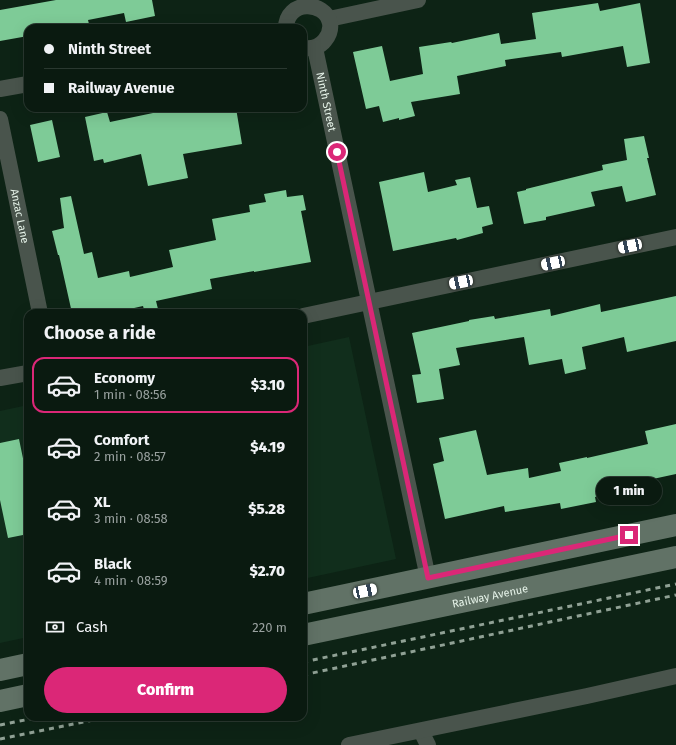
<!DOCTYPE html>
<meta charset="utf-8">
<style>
body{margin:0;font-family:"Fira Sans",sans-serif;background:#18271e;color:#f1f3f6;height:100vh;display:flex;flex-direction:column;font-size:15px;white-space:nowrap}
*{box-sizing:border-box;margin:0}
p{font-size:13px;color:#99a19f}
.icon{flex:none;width:22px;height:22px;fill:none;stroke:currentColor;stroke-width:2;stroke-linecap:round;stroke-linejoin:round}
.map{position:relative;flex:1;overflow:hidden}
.side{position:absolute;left:24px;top:309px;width:283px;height:412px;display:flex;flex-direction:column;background:#0a1a10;border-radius:12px;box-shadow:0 4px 16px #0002,0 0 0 1px #2a3830}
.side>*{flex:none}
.guide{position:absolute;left:24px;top:24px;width:283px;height:88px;border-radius:12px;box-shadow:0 4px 16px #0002,0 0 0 1px #2a3830;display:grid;align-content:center;height:88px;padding:0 20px;background:#0a1a10}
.end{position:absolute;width:18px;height:18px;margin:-9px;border:5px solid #db2777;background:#fff;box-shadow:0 0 0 2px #fff}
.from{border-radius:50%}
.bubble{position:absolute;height:28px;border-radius:14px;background:#0a1a10;box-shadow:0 4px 16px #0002,0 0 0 1px #2a3830;font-size:13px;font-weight:800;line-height:28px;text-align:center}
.car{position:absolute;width:12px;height:24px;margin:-12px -6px;border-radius:5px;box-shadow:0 0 3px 1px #0007;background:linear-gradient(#fff 24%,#345 0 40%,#fff 0 76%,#345 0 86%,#fff 0)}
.guide b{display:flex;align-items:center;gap:14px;height:38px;font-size:15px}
.guide b+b{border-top:1px solid #2a3830}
.guide i{width:10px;height:10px;background:#f1f3f6}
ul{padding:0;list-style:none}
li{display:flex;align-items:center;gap:12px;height:56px;margin:0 8px 6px;padding:0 12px;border:2px solid transparent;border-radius:12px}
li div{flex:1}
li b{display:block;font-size:15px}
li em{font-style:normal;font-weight:800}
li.active{border-color:#db2777}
li>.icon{width:36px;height:36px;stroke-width:1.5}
h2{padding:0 20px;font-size:18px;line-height:48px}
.pay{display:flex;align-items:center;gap:10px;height:44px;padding:0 20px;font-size:15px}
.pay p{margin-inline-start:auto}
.cta{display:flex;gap:8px;margin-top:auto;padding:8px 20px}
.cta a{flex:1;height:46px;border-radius:24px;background:#db2777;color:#fff;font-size:16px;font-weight:800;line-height:46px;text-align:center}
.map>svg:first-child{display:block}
</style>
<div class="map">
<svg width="676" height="745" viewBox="0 0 676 745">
<rect width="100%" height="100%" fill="#0d2315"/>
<!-- built -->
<path fill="#112e1c" d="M349 337 396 559 303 579V347Z
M28 405V637L0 643V411Z"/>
<!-- building -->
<path fill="#7ecb97" d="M56 0H152L155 16 126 22 124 13 88 20 90 28H28V36L0 41V10Z
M598 3 600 11 640 3 650 63 627 67 623 46 562 57 561 52 505 60 506 66 457 76 460 94 411 102 415 116 399 120V118L383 122 379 106 366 109 353 52 382 46 390 81 423 74 419 47 451 42 452 43 499 33 501 44 536 39 532 13Z
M152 108H236L242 144 183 154 188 178 148 186 141 154 104 163 103 159 94 161 85 117 107 112 110 122 153 113Z
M52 120 60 157 38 162 30 125Z
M644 136 649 158H647L656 195 626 202 622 186 591 192 595 206 546 217V220L524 224 517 192 526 190V189L603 170 602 165 627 160 624 139Z
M424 172 428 192 457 185 455 180 470 177 477 208 489 206 493 224 482 227 483 233 457 240 456 238 393 251 379 182Z
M286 190 287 197 303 195 306 210 301 211 311 262 254 272V271L210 279 212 289 156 301 159 313H145L143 306 112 313H72L59 255H58L52 231 64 228 60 198 71 196 84 254 92 252 98 278 129 271 130 277 173 267 169 250 216 240 212 219 250 212 249 205 266 202 264 194Z
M676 296V341L627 352 624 337 582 347 586 369 565 374 562 359 529 365 524 337 456 348 460 365 439 369 444 399 417 403 412 375 421 374 412 333 469 321V320L494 316 495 319 550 309 551 316 600 304 601 312Z
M676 424V474L639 482 640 486 595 497 596 502 561 509 560 503 505 512 504 506 445 519 433 464 444 461 439 438 476 430 487 475 528 468 529 478 561 471 559 463 587 457V458L648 444 645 431Z
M19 439 26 473 24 474 28 494V534L8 538 0 500V443Z"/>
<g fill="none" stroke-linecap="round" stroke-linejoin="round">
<!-- minor -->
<g stroke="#49544c" stroke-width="16">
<path d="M329 19 418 0"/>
<path d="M286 28C286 0 325 0 330 23 331 29 329 35 325 40 320 47 311 49 303 48"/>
<path id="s1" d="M315 48 428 578"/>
<path d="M0 89 28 84"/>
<path id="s2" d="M0 119 40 313"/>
<path d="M303 316 676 237"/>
<path d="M0 378 28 373"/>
<path d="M421 731 428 745"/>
<path d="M349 745 587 696 676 676"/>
</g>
<!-- secondary -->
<g stroke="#617266" stroke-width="22">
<path d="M303 604 676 525"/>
<path id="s3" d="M303 635 676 557"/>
<path d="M0 670 28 664"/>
<path d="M0 701 28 695"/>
</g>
<!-- rail -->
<path stroke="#90a195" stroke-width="3" stroke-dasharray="5 5" stroke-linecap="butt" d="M303 662 676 584
M303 675 676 595
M0 725 40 717
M0 739 108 717"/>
</g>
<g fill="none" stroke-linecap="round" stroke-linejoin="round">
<!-- route -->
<path stroke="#db2777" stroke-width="5" d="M337 152 428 578 629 535"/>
</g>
<g text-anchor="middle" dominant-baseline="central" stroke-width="4" stroke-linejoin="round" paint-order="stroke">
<!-- street labels -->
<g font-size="11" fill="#e6f3e9" stroke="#0d2315">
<text stroke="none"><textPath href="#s1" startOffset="55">Ninth Street</textPath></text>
<text stroke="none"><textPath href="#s2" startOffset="99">Anzac Lane</textPath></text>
<text stroke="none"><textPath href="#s3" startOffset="191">Railway Avenue</textPath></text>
</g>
</g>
</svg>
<i class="end from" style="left:337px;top:152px"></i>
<i class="end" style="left:629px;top:535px"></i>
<div class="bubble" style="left:596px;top:477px;width:66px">1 min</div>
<i class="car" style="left:630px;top:246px;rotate:258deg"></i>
<i class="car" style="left:553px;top:263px;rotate:258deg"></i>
<i class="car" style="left:461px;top:282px;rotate:258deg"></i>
<i class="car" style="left:365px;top:591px;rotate:78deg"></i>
<div class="guide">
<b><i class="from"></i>Ninth Street</b>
<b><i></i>Railway Avenue</b>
</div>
<section class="side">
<h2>Choose a ride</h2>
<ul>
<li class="active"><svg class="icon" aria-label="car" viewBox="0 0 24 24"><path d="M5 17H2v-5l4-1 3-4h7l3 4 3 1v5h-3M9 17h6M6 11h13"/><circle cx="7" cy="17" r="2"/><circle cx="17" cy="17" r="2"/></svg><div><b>Economy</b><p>1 min · 08:56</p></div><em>$3.10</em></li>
<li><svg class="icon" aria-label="car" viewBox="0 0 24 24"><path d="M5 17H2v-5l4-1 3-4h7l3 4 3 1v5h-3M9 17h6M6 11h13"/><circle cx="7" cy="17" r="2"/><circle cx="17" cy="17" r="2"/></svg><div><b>Comfort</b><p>2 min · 08:57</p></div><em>$4.19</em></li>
<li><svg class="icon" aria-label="car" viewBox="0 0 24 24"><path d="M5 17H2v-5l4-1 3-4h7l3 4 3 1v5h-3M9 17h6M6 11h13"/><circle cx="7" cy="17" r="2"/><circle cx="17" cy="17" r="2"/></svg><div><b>XL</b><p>3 min · 08:58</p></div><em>$5.28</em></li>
<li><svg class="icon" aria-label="car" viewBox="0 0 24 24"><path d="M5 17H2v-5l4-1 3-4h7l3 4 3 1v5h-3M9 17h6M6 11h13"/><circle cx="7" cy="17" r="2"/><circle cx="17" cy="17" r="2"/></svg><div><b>Black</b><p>4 min · 08:59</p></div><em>$2.70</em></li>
</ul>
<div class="pay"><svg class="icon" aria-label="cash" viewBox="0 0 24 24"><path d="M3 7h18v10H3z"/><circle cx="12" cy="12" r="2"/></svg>Cash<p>220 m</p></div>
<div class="cta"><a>Confirm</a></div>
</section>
</div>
